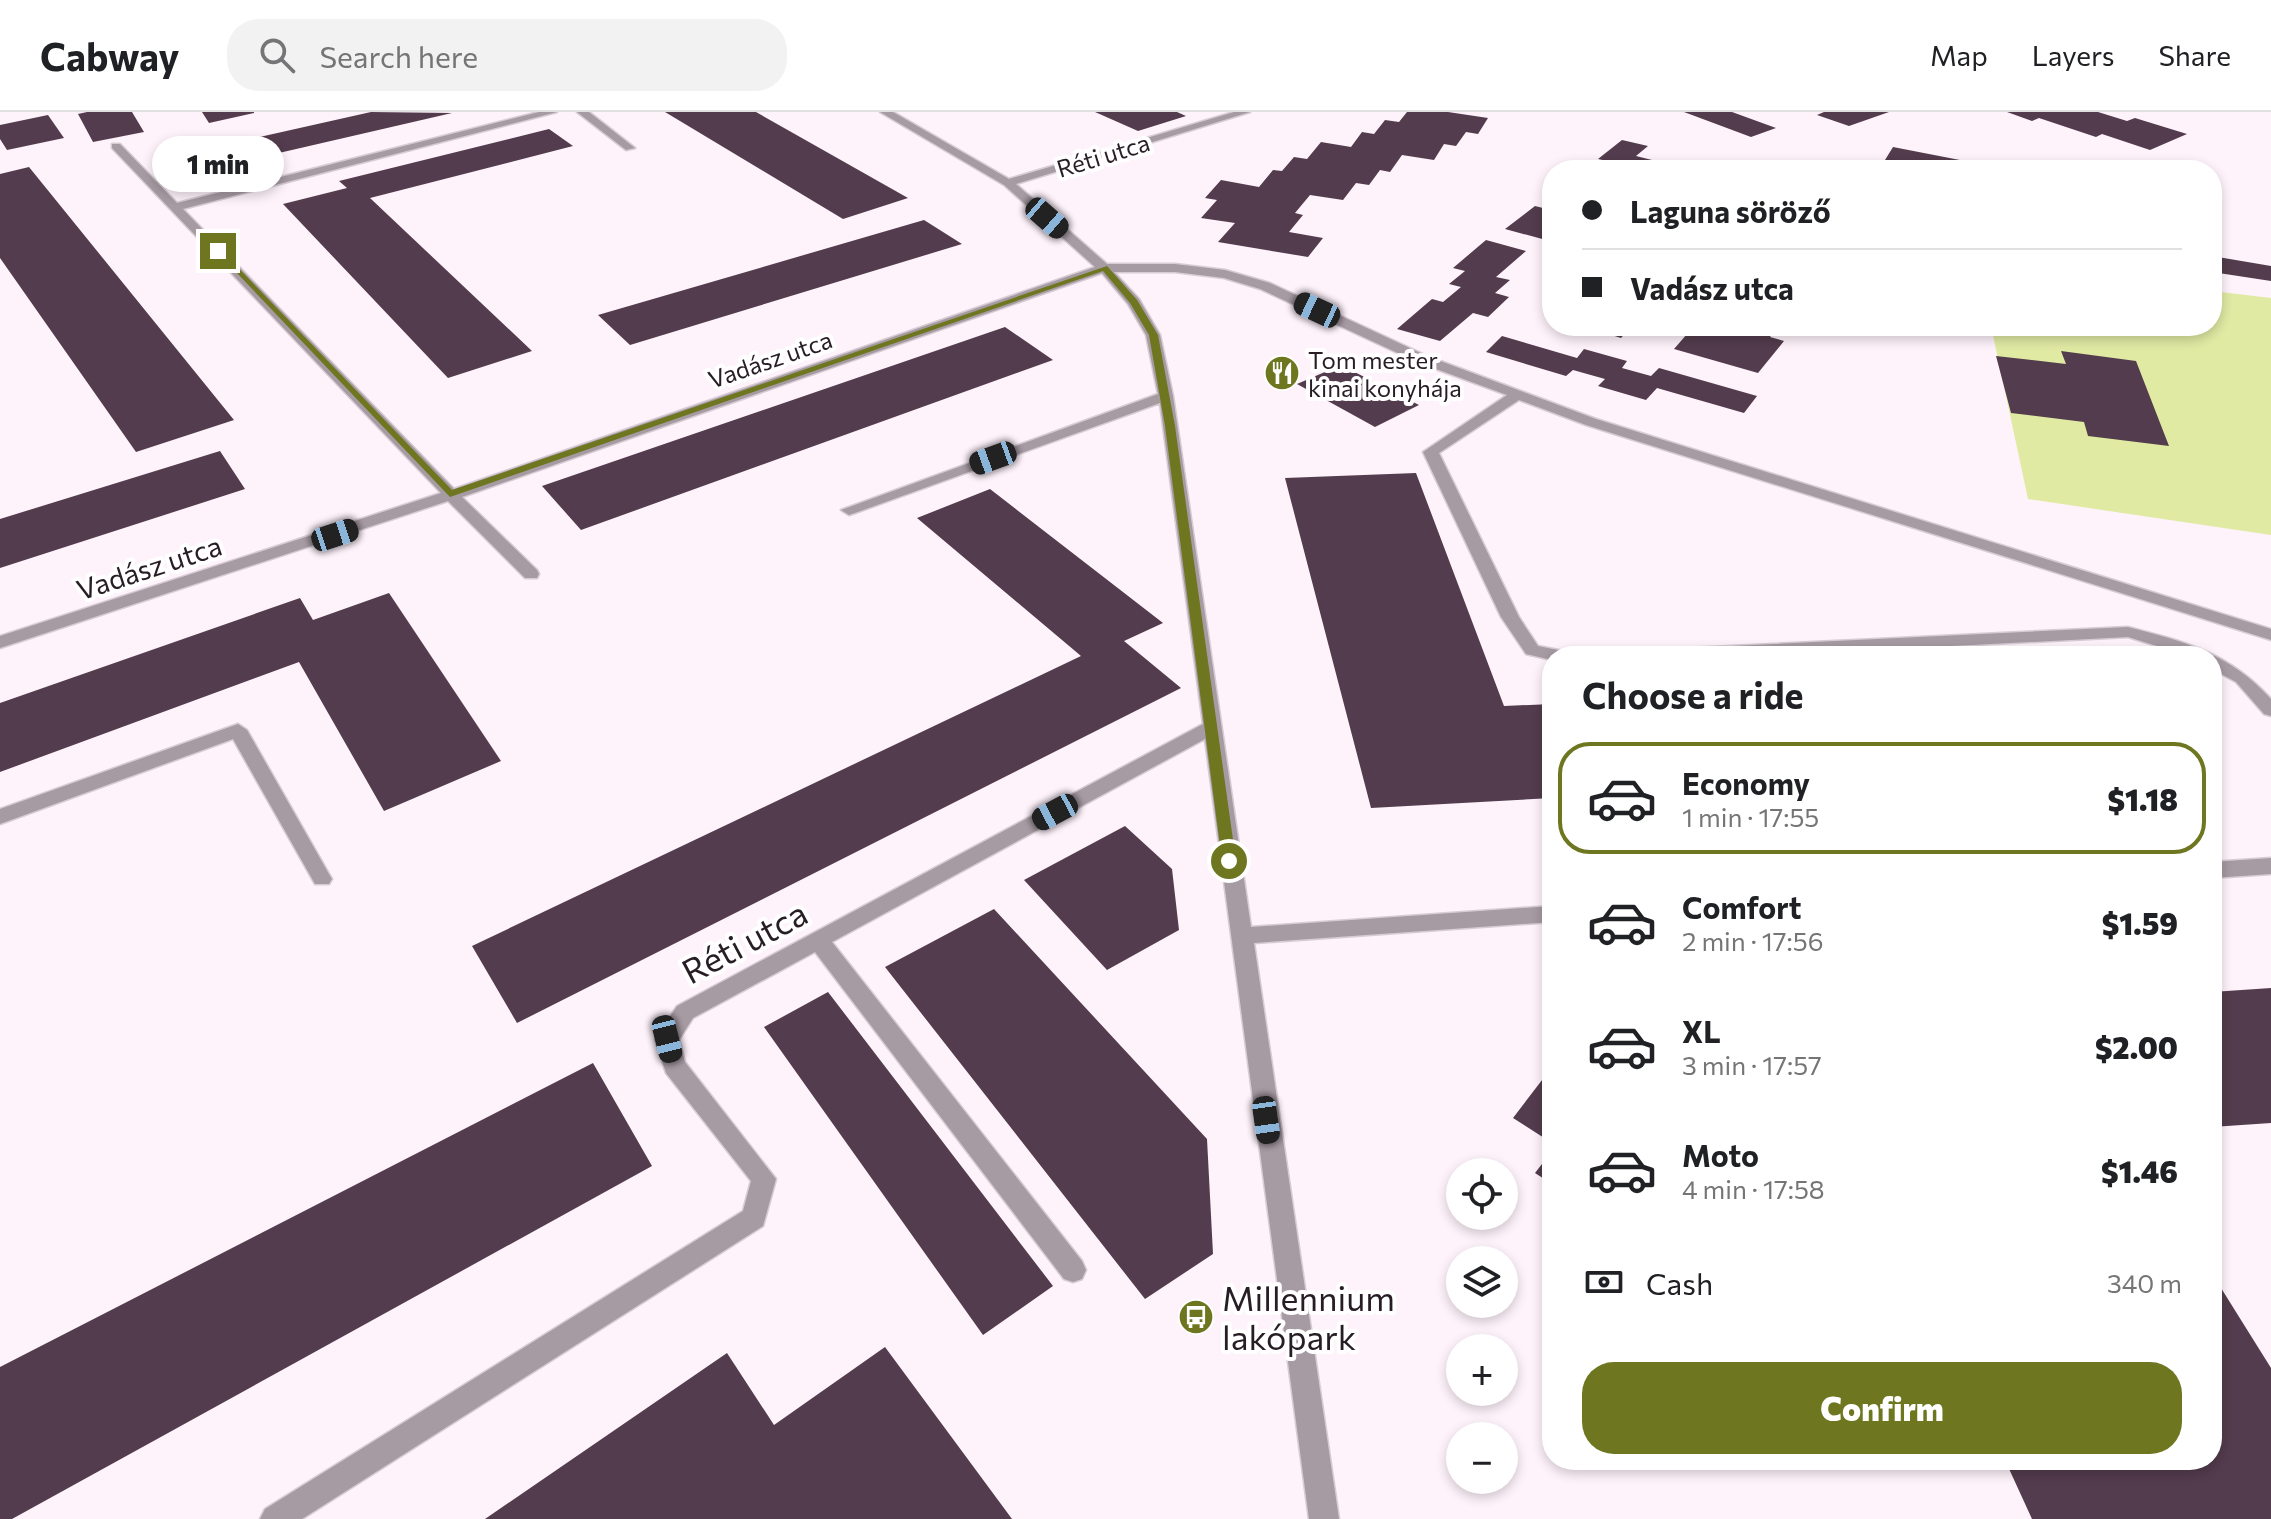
<!DOCTYPE html>
<meta charset="utf-8">
<style>
body{margin:0;font-family:Commissioner,sans-serif;background:#f2f2f2;color:#202124;height:100vh;display:flex;flex-direction:column;font-size:30px;white-space:nowrap}
*{box-sizing:border-box;margin:0}
p{font-size:26px;color:#757577}
.icon{flex:none;width:44px;height:44px;fill:none;stroke:currentColor;stroke-width:2;stroke-linecap:round;stroke-linejoin:round}
.map{position:relative;flex:1;overflow:hidden}
.side{position:absolute;left:1542px;top:534px;width:680px;height:824px;display:flex;flex-direction:column;background:#fff;border-radius:32px;box-shadow:0 4px 12px #0003}
.side>*{flex:none}
.guide{position:absolute;left:1542px;top:48px;width:680px;height:176px;border-radius:32px;box-shadow:0 4px 12px #0003;display:grid;align-content:center;height:176px;padding:0 40px;background:#fff}
.buttons{position:absolute;left:1446px;top:1046px;display:grid;gap:16px}
.buttons a{display:grid;place-items:center;width:72px;height:72px;border-radius:50%;background:#fff;box-shadow:0 4px 12px #0003;font-size:40px}
.end{position:absolute;width:36px;height:36px;margin:-18px;border:10px solid #6e7620;background:#fff;box-shadow:0 0 0 4px #fff}
.from{border-radius:50%}
.bubble{position:absolute;height:56px;border-radius:28px;background:#fff;box-shadow:0 4px 12px #0003;font-size:26px;font-weight:800;line-height:56px;text-align:center}
.car{position:absolute;width:24px;height:48px;margin:-24px -12px;border-radius:10px;box-shadow:0 0 6px 2px #0007;background:linear-gradient(#222 24%,#8ab4d8 0 40%,#222 0 76%,#8ab4d8 0 86%,#222 0)}
.guide b{display:flex;align-items:center;gap:28px;height:76px;font-size:30px}
.guide b+b{border-top:2px solid #e0e0e0}
.guide i{width:20px;height:20px;background:#202124}
ul{padding:0;list-style:none}
li{display:flex;align-items:center;gap:24px;height:112px;margin:0 16px 12px;padding:0 24px;border:4px solid transparent;border-radius:32px}
li div{flex:1}
li b{display:block;font-size:30px}
li em{font-style:normal;font-weight:800}
li.current{border-color:#6e7620}
li>.icon{width:72px;height:72px;stroke-width:1.5}
h2{padding:0 40px;font-size:36px;line-height:96px}
.pay{display:flex;align-items:center;gap:20px;height:88px;padding:0 40px;font-size:30px}
.pay p{margin-inline-start:auto}
.action{display:flex;gap:16px;margin-top:auto;padding:16px 40px}
.action a{flex:1;height:92px;border-radius:32px;background:#6e7620;color:#fff;font-size:32px;font-weight:800;line-height:92px;text-align:center}
header{display:flex;align-items:center;gap:48px;box-sizing:border-box;height:112px;padding:0 40px;background:#fff;border-bottom:2px solid #e0e0e0}
header strong{font-size:38px}
nav{display:flex;gap:44px;margin-inline-start:auto;font-size:28px}
.search{width:560px;height:72px;background:#f2f2f2;display:flex;align-items:center;gap:20px;box-sizing:border-box;padding:0 28px;border-radius:32px;color:#757577;font-size:30px}
.map>svg:first-child{display:block}
</style>
<header>
<strong>Cabway</strong>
<div class="search"><svg class="icon" aria-label="search" viewBox="0 0 24 24"><circle cx="10" cy="10" r="6"/><path d="M15 15l6 6"/></svg>Search here</div>
<nav><a>Map</a><a>Layers</a><a>Share</a></nav>
</header>
<div class="map">
<svg width="2271" height="1407" viewBox="0 0 2271 1407">
<rect width="100%" height="100%" fill="#fef2fb"/>
<!-- green -->
<path fill="#e0eaa3" d="M2212 179 2271 186V423L2028 387 1991 214H2212Z"/>
<!-- building -->
<path fill="#533c4d" d="M87 0H132L144 20 93 30 78 2Z
M202 0H254V1L209 11Z
M371 0 452 1 244 49 229 32Z
M665 0H756L908 86 843 107Z
M1095 0H1177L1186 4 1138 19Z
M1407 0H1448L1488 6 1478 22 1466 20 1456 34 1444 32 1434 48 1402 43 1390 60 1380 58 1369 73 1356 71 1343 88 1310 83 1295 101 1303 103 1289 120 1323 126 1308 145 1218 130 1235 111 1201 106 1217 88 1205 86 1221 68 1259 75 1273 58 1282 59 1294 45 1307 47 1321 30 1351 35 1362 20 1374 22 1385 8 1399 10Z
M1684 0H1732L1776 16 1751 25Z
M1824 0H1889L1849 14 1817 3Z
M2007 0H2098L2127 9 2135 6 2187 22 2150 38 2102 22 2096 25 2039 6 2032 9Z
M48 3 64 26 7 38 0 27V13Z
M549 17 573 34 370 86 532 239 448 266 283 92 347 76 339 69Z
M1622 28 1648 34 1636 44 1656 49 1644 58H1596L1607 49 1598 47Z
M1893 35 2006 57 2005 58H1937L1885 48Z
M29 55 234 308 136 340 0 146V62Z
M1535 94 1547 97 1552 94V124L1546 128 1505 117Z
M924 108 962 132 630 233 598 203Z
M1486 128 1526 139 1496 165 1510 168 1495 181 1509 185 1488 205 1473 201 1440 229 1397 217 1432 187 1443 190 1461 175 1449 172 1465 159 1453 156Z
M2212 144 2271 154V169L2212 160Z
M1583 214H1632L1621 226Z
M1694 214H1779L1770 225 1784 229 1758 261 1674 237Z
M1005 215 1053 248 581 418 542 374Z
M1502 224 1577 246 1584 237 1627 249 1622 256 1651 264 1659 256 1757 284 1744 301 1657 276 1646 288 1598 274 1605 267 1573 258 1566 264 1486 240Z
M2061 239 2136 249 2169 334 2088 324 2084 310 2011 301 1996 244 2066 252Z
M1341 253 1419 293 1375 315 1297 272Z
M220 339 245 377 0 456V407Z
M1416 361 1504 594 1552 592V686L1371 696 1285 366Z
M990 377 1163 511 1124 529 1181 576 517 911 472 834 1081 544 917 406Z
M389 481 501 649 384 699 299 550 0 660V591L300 486 313 508Z
M1125 714 1172 757 1179 818 1107 858 1024 768Z
M994 797 1207 1027 1213 1142 1145 1187 885 855Z
M2271 876V1011L2212 1015V880Z
M828 880 1053 1174 983 1223 764 915Z
M593 951 652 1054 12 1407H0V1255Z
M1552 955V1031L1513 1006Z
M1552 1039V1072L1535 1061Z
M2216 1168 2271 1256V1407H2032L2005 1348H2212V1169Z
M885 1235 1012 1407H485L727 1241 774 1313Z"/>
<g fill="none" stroke-linecap="round" stroke-linejoin="round">
<defs>
<path id="minor" d="M539 0H557L183 97 454 377 1095 155 1004 73 880 0H893L1009 67 1234 0H1250L1016 72 1107 152H1175L1225 158 1270 171 1427 244 1596 307 2271 517V528L1586 313 1519 288 1439 341 1519 505 1538 534 1568 540 1571 544H1552V548L1526 542 1501 505 1423 340 1507 283 1417 250 1260 177 1224 166 1175 160H1114L1139 187 1160 223 1173 284 1251 815 1552 794V810L1254 831 1339 1407H1309L1205 627 832 830 1082 1149 1086 1158 1082 1167 1073 1170 1064 1167 815 840 693 906 679 928 685 950 776 1067 763 1114 302 1407H260L265 1397 743 1099 751 1069 666 961 655 927 677 894 1203 612 1160 291 855 401 849 403 841 398 1158 282 1146 223 1128 192 1102 161 462 385 537 458 539 462 537 466H525L448 389 0 536V524L441 381 112 36V32H120L177 91Z
M577 0H589L635 36 626 38Z
M2128 515C2186 530 2229 541 2271 587V604L2264 602 2236 570 2212 557V544H2189L2128 525 1759 544H1638L1647 538Z
M238 612 247 618 329 762 332 767 329 772H315L233 627 0 712V697Z
M2271 746V762L2212 766V750Z"/>
</defs>
<!-- minor casing -->
<use href="#minor" stroke="#d7ccd4" stroke-width="3"/>
<!-- minor -->
<use href="#minor" fill="#a69aa3" fill-rule="evenodd"/>
</g>
<!-- route -->
<path fill="#6e7620" d="M215 138H221L452 378 1107 154 1137 188 1158 223 1175 314 1236 749 1234 753H1224L1222 749 1165 314 1149 223 1130 191 1103 159 450 385Z"/>
<!-- icons -->
<defs>
<symbol id="restaurant-disc" viewBox="-11 -11 22 22"><circle r="9.5" fill="#6e7620" stroke="#fff"/><path d="M-5-6h1v4h1v-4h1v4h1v-4h1v5L-1.5 .5V6h-2V.5L-5-1ZM5-6V6H3V1.5H1.5Q1.5-4 5-6Z" fill="#fff"/></symbol>
<symbol id="bus-disc" viewBox="-11 -11 22 22"><circle r="9.5" fill="#6e7620" stroke="#fff"/><path d="M-5-6H5V4H4V6H2V4H-2V6H-4V4H-5ZM-3.5-4V0h7V-4ZM-3.5 1.2v1.5H-2V1.2ZM2 1.2v1.5H3.5V1.2Z" fill="#fff"/></symbol>
</defs>
<g fill-rule="evenodd">
<use href="#restaurant-disc" x="1262" y="241" width="40" height="40"/>
<use href="#bus-disc" x="1176" y="1185" width="40" height="40"/>
</g>
<g text-anchor="middle" dominant-baseline="central" stroke-width="8" stroke-linejoin="round" paint-order="stroke">
<!-- far-street labels -->
<g font-size="24" fill="#271d24" stroke="#fff">
<text transform="translate(1103 43) rotate(-17)">Réti utca</text>
<text transform="translate(770 247) rotate(-19)">Vadász utca</text>
</g>
<!-- far-poi labels -->
<g font-size="24" fill="#271d24" stroke="#fff" text-anchor="start">
<text x="1308" y="247">Tom mester<tspan x="1308" dy="28">kinai konyhája</tspan></text>
</g>
<!-- street labels -->
<g font-size="28" fill="#271d24" stroke="#fff">
<text transform="translate(149 455) rotate(-18)">Vadász utca</text>
</g>
<!-- near-street labels -->
<g font-size="34" fill="#271d24" stroke="#fff">
<text transform="translate(744 829) rotate(-28)">Réti utca</text>
</g>
<!-- near-poi labels -->
<g font-size="34" fill="#271d24" stroke="#fff" text-anchor="start">
<text x="1222" y="1185">Millennium<tspan x="1222" dy="39">lakópark</tspan></text>
</g>
</g>
</svg>
<div class="buttons">
<a><svg class="icon" aria-label="locate" viewBox="0 0 24 24"><circle cx="12" cy="12" r="6"/><path d="M12 2v4M12 18v4M2 12h4M18 12h4"/></svg></a>
<a><svg class="icon" aria-label="layers" viewBox="0 0 24 24"><path d="M12 4l9 5-9 5-9-5zM3 14l9 5 9-5"/></svg></a>
<a>+</a>
<a>−</a>
</div>
<i class="end from" style="left:1229px;top:749px"></i>
<i class="end" style="left:218px;top:139px"></i>
<div class="bubble" style="left:152px;top:24px;width:132px">1 min</div>
<i class="car" style="left:1047px;top:106px;rotate:131deg"></i>
<i class="car" style="left:1317px;top:198px;rotate:295deg"></i>
<i class="car" style="left:993px;top:346px;rotate:250deg"></i>
<i class="car" style="left:335px;top:423px;rotate:72deg"></i>
<i class="car" style="left:1055px;top:700px;rotate:242deg"></i>
<i class="car" style="left:667px;top:927px;rotate:166deg"></i>
<i class="car" style="left:1266px;top:1008px;rotate:172deg"></i>
<div class="guide">
<b><i class="from"></i>Laguna söröző</b>
<b><i></i>Vadász utca</b>
</div>
<section class="side">
<h2>Choose a ride</h2>
<ul>
<li class="current"><svg class="icon" aria-label="car" viewBox="0 0 24 24"><path d="M5 17H2v-5l4-1 3-4h7l3 4 3 1v5h-3M9 17h6M6 11h13"/><circle cx="7" cy="17" r="2"/><circle cx="17" cy="17" r="2"/></svg><div><b>Economy</b><p>1 min · 17:55</p></div><em>$1.18</em></li>
<li><svg class="icon" aria-label="car" viewBox="0 0 24 24"><path d="M5 17H2v-5l4-1 3-4h7l3 4 3 1v5h-3M9 17h6M6 11h13"/><circle cx="7" cy="17" r="2"/><circle cx="17" cy="17" r="2"/></svg><div><b>Comfort</b><p>2 min · 17:56</p></div><em>$1.59</em></li>
<li><svg class="icon" aria-label="car" viewBox="0 0 24 24"><path d="M5 17H2v-5l4-1 3-4h7l3 4 3 1v5h-3M9 17h6M6 11h13"/><circle cx="7" cy="17" r="2"/><circle cx="17" cy="17" r="2"/></svg><div><b>XL</b><p>3 min · 17:57</p></div><em>$2.00</em></li>
<li><svg class="icon" aria-label="car" viewBox="0 0 24 24"><path d="M5 17H2v-5l4-1 3-4h7l3 4 3 1v5h-3M9 17h6M6 11h13"/><circle cx="7" cy="17" r="2"/><circle cx="17" cy="17" r="2"/></svg><div><b>Moto</b><p>4 min · 17:58</p></div><em>$1.46</em></li>
</ul>
<div class="pay"><svg class="icon" aria-label="cash" viewBox="0 0 24 24"><path d="M3 7h18v10H3z"/><circle cx="12" cy="12" r="2"/></svg>Cash<p>340 m</p></div>
<div class="action"><a>Confirm</a></div>
</section>
</div>
